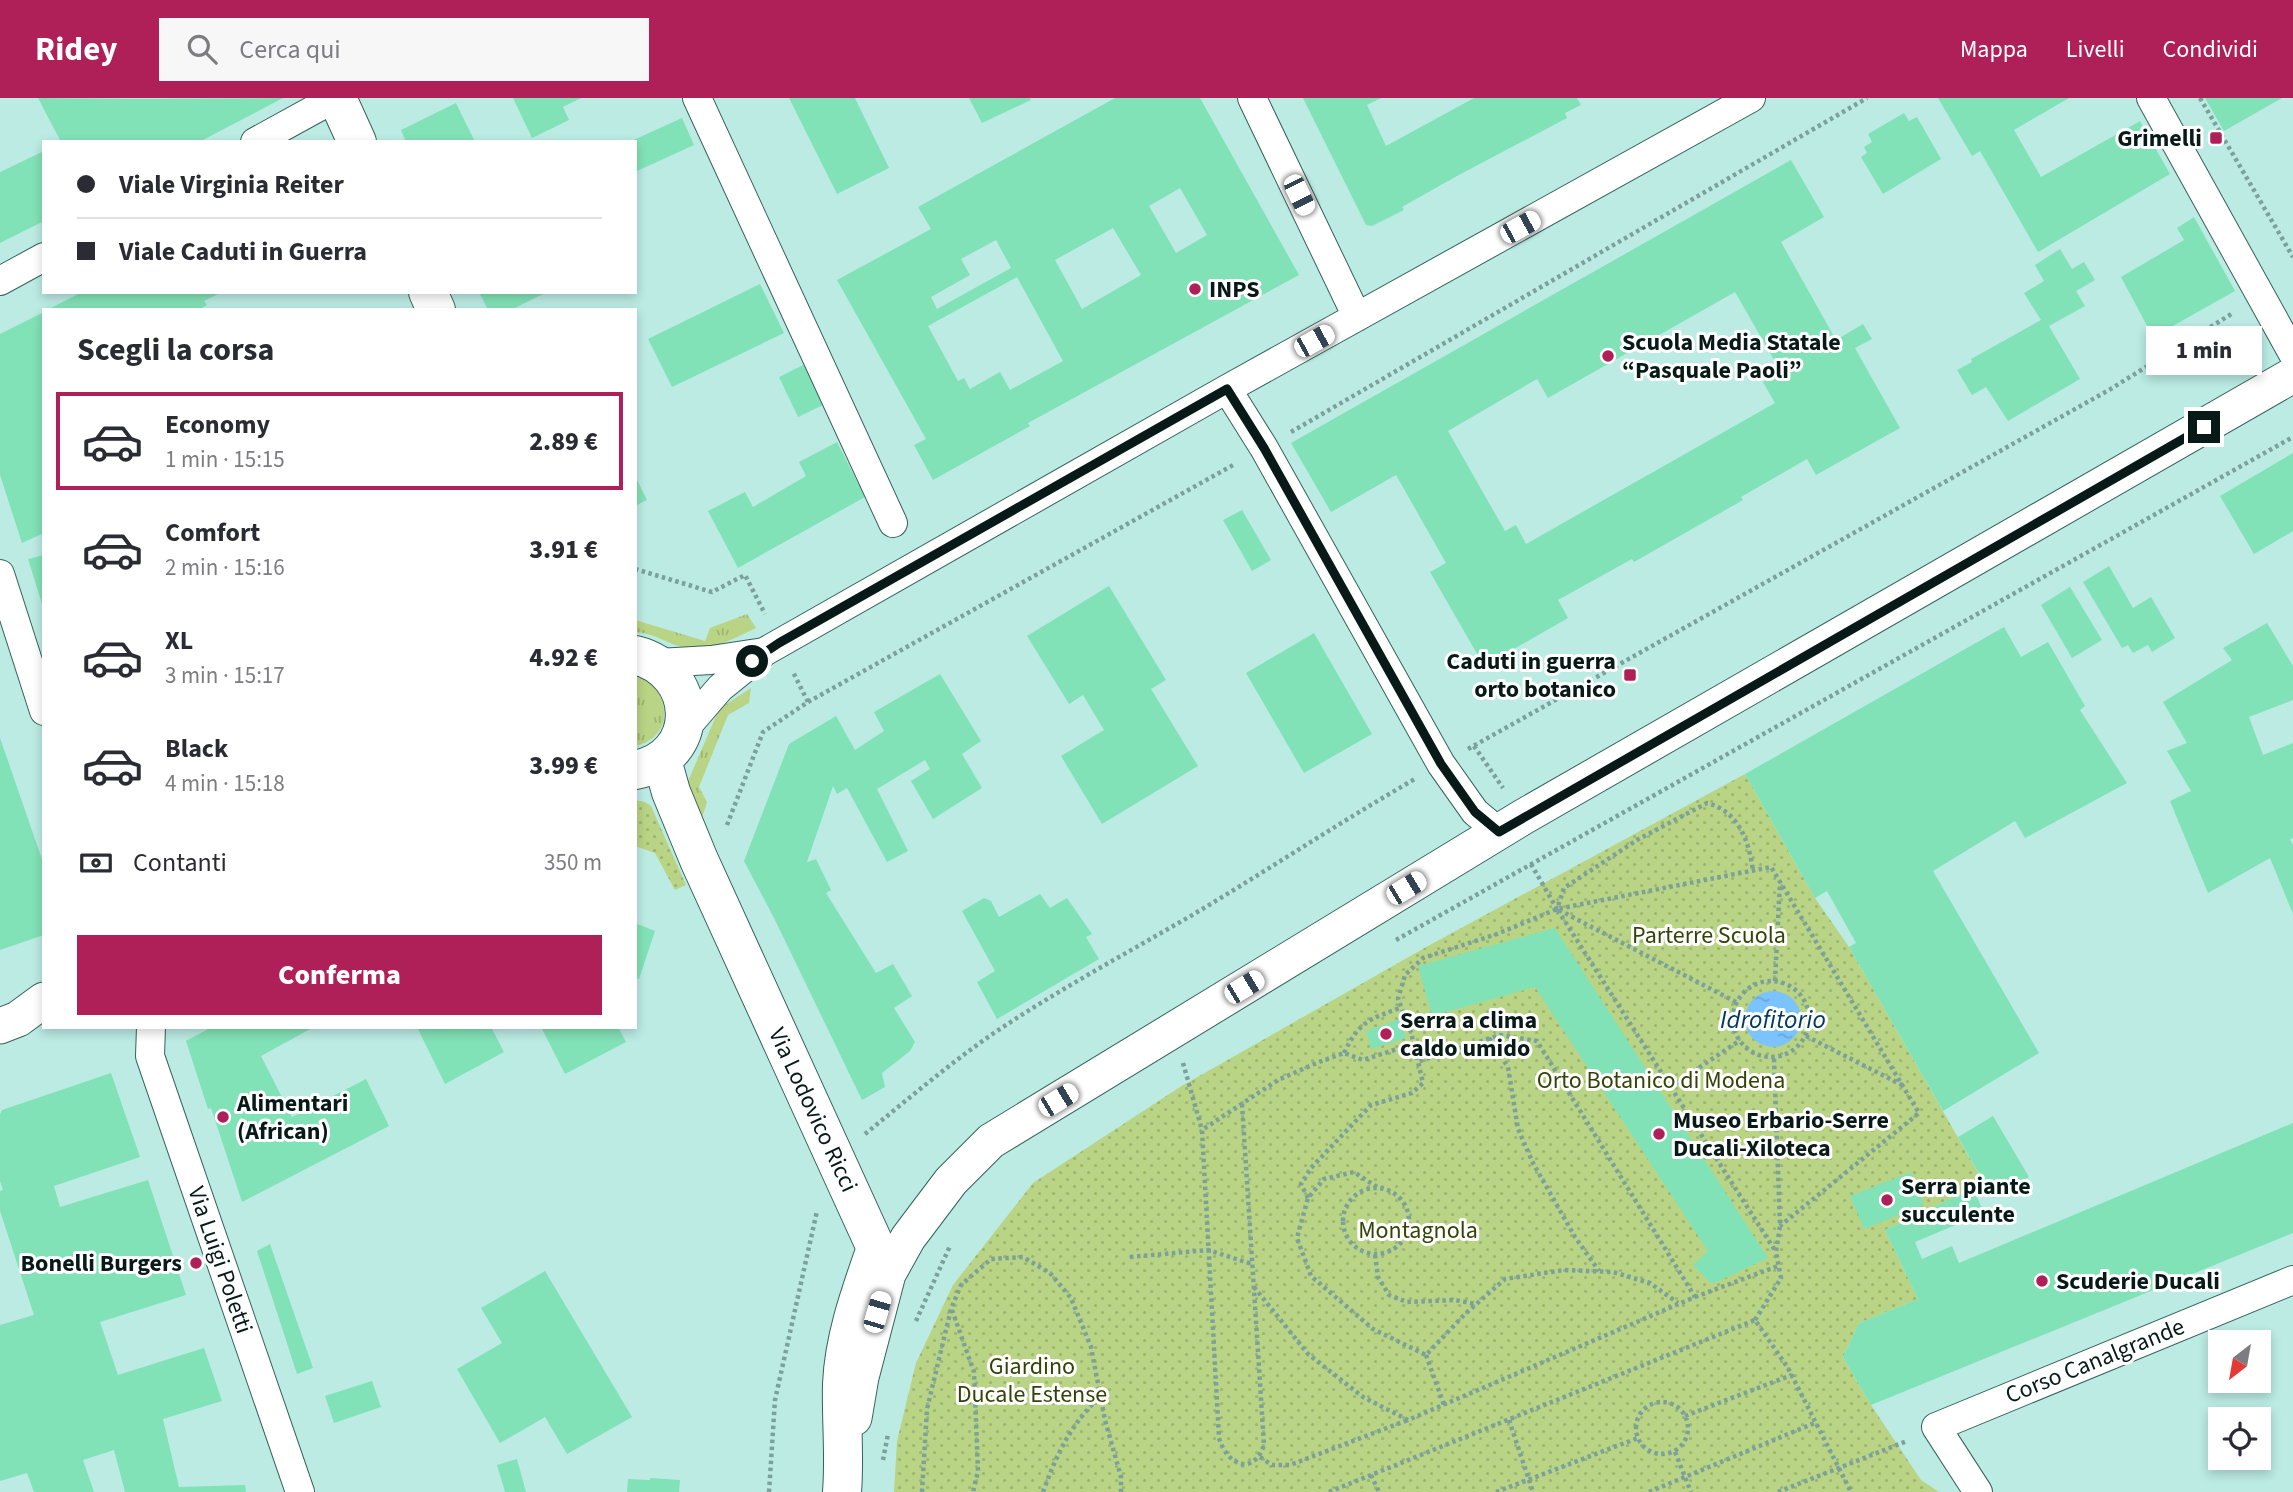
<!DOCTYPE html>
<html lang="it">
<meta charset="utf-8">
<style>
body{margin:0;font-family:"Source Sans 3",sans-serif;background:#f7f7f7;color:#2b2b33;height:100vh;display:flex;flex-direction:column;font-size:26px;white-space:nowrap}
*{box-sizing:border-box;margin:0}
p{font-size:23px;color:#7c7c81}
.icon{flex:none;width:38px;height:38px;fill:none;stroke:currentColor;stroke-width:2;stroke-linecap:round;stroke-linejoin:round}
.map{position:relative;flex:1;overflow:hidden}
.side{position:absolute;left:42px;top:210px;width:595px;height:721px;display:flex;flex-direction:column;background:#fff;border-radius:0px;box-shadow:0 4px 10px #0003}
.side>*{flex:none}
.guide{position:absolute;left:42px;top:42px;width:595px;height:154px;border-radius:0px;box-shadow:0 4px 10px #0003;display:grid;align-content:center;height:154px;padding:0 35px;background:#fff}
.needle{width:46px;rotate:211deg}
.fabs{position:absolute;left:2208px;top:1232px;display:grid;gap:14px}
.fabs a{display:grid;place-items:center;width:63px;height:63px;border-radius:0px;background:#fff;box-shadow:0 4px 10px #0003;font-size:35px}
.end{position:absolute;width:32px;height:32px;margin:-16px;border:9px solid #081a18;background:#fff;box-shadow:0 0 0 4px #fff}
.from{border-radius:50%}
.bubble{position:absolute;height:49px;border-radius:0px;background:#fff;box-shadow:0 4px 10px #0003;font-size:23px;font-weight:800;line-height:49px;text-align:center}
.car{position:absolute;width:21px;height:42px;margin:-21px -10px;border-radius:9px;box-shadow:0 0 5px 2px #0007;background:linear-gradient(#fff 24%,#345 0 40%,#fff 0 76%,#345 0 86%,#fff 0)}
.guide b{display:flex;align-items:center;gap:24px;height:66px;font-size:26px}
.guide b+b{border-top:2px solid #e1e1e2}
.guide i{width:18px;height:18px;background:#2b2b33}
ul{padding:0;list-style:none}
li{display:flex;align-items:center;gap:21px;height:98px;margin:0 14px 10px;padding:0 21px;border:4px solid transparent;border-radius:0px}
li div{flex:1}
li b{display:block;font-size:26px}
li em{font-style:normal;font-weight:800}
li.current{border-color:#af2058}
li>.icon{width:63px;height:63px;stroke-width:1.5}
h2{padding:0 35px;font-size:32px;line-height:84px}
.pay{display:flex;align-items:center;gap:18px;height:77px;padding:0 35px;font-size:26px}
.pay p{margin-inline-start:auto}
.action{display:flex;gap:14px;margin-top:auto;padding:14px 35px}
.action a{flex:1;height:80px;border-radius:0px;background:#af2058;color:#fff;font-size:28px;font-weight:800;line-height:80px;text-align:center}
header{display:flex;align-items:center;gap:42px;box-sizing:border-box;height:98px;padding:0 35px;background:#af2058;color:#fff}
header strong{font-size:33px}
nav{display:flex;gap:38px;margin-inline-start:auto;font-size:24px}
.search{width:490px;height:63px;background:#f7f7f7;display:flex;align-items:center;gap:18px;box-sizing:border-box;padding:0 24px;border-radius:0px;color:#7c7c81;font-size:26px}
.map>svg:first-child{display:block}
</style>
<header>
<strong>Ridey</strong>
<div class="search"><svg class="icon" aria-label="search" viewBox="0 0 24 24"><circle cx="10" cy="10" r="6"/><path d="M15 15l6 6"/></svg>Cerca qui</div>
<nav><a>Mappa</a><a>Livelli</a><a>Condividi</a></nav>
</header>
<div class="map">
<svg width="2293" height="1394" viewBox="0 0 2293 1394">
<defs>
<pattern id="grass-tufts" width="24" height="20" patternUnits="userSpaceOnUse" patternTransform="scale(1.75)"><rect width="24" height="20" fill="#b9d484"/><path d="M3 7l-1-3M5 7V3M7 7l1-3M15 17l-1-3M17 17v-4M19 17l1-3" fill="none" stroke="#9eb571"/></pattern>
<pattern id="park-dots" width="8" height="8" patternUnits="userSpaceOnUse" patternTransform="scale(1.75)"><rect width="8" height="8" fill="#b9d484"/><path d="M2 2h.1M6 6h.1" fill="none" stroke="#9eb571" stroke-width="1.8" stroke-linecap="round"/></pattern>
<pattern id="water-ripples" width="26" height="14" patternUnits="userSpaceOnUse" patternTransform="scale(1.75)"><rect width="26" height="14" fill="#7ac3fd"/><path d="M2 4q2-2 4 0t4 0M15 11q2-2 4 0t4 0" fill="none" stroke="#68a7d8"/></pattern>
</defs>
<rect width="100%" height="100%" fill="#bbebe3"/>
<!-- grass -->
<path fill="url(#grass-tufts)" d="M747 516 756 530C733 541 708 555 682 549 663 544 657 536 635 534V522L705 543 710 530Z
M635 576C672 589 676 640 635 648Z
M751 590 749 605 728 617 699 689 707 704 701 723 687 688 689 681 719 611Z"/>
<!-- park -->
<path fill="url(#park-dots)" d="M1745 676 1815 800 1849 849 1984 1085 1885 1132 1918 1201 1859 1225 1843 1259 1871 1307 1921 1382 1939 1394H894L897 1343 916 1265 953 1187 1033 1085 1180 989 1428 848Z
M635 702 645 704 651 708 686 787 675 792 655 755 635 748Z"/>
<!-- water -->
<path fill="url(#water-ripples)" d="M1745 921a28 28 0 1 1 56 0a28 28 0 1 1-56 0Z"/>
<!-- building -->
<path fill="#82e2b7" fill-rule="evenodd" d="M38 0 142 1 283 0 199 44H61Z
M513 0H581L563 9 569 22 532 40Z
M789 0H855L889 70 837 96Z
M969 0H1030L1031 2 982 25Z
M1115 0H1200L1299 177 1028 325 1030 328 933 382 914 347 926 341 837 182 931 131 918 109ZM1180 90 1207 137 1176 155 1149 108ZM1113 130 1141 177 1082 211 1055 162ZM996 142 1011 170 937 211 931 199 970 177 961 161ZM1017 179 1063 263 1010 292 1000 274 970 291 964 280 958 283 928 228Z
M1303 0H1381L1367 7 1386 48 1474 0H1577L1581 7 1565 15 1567 20 1457 78 1402 109 1404 112 1372 128 1366 127Z
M1938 0H2069L2014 32 2041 79 2140 23 2170 76 2038 154 1980 53 1972 58Z
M2205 0H2282L2224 33Z
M456 5 475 44H406L401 32Z
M1904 15 1909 23 1917 19 1941 61 1883 96 1861 59 1867 55 1864 49 1872 44 1868 36Z
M682 20 694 47 635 74V44H629Z
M44 53V123L0 145V74Z
M1791 62 1824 119 1781 144 1836 242 1863 226 1872 241 1855 250 1900 330 1816 377 1807 361 1741 399 1743 402 1634 464 1632 461 1558 502 1568 520 1484 568 1430 474 1446 465 1396 377 1331 414 1291 345ZM1735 194 1781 274 1763 284 1775 305 1526 446 1516 427 1505 433 1448 333 1537 281 1548 300Z
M2194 119 2235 193 2153 239 2121 179 2184 142 2177 130Z
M2060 151 2072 171 2084 164 2095 182 2076 193 2085 208 2049 228 2080 281 2008 323 1986 289 1972 297 1957 272 1972 264 1971 261 2041 222 2024 195 2044 183 2035 167Z
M760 186 784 235 672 289 648 241Z
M82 194H222L204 203 207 207 198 212H47Z
M479 194H547L511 212H488Z
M44 214V435L22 445 0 377V236Z
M805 266 825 306 798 319 779 279Z
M837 344 865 399 738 470 708 413 745 394 753 409 806 378 799 364Z
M2293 355V433L2254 456 2220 398Z
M635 378 647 402 635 408Z
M1242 412 1271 462 1252 473 1223 422Z
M44 457V509H43L28 461Z
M2109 468 2133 510 2151 499 2175 540 2152 554 2148 547 2133 555 2128 547 2122 550 2083 484Z
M1109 488 1166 582 1151 591 1198 668 1102 726 1061 658 1104 632 1083 597 1069 606 1027 538Z
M2070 489 2102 542 2072 560 2041 507Z
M2267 525 2293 568V602L2249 619 2263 657 2293 645V740L2290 741 2293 747V816L2270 760 2208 795 2170 703 2191 693 2167 653 2187 645 2163 604 2232 562 2223 550Z
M2004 529 2021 559 2048 544 2085 608 2080 612 2127 685 2025 740 2015 723 1933 773 2039 955 1943 1013 1849 849 1856 845 1827 793 1815 800 1745 676Z
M1314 535 1372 636 1304 675 1246 575Z
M940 576 981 643 962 656 982 690 933 721 911 683 930 671 925 662 877 691 908 753 887 764 847 690 837 696 833 688 807 764 816 761 831 792 826 795 876 875 893 866 912 898 894 910 915 944 910 953 882 975 885 989 862 1002 775 822 744 763 789 646 836 618 855 652 884 633 874 614Z
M0 640 44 767V837L0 852Z
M1040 796 1050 810 1067 800 1092 836 1086 839 1099 861 997 921 977 884 995 873 962 813 984 800 991 803 999 819Z
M635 825 655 833 639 881 635 880Z
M1555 830 1768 1160 1712 1186 1693 1167 1708 1153 1535 889 1432 918 1418 868Z
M1400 921 1406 940 1372 951 1366 933Z
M212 929H314L261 958 292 1019 366 981 389 1028 242 1104 211 1010 208 1011 186 943Z
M417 929H491L504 954 445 986Z
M541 929H618L626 944 565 976Z
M111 975 140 1059 54 1088 60 1109 148 1082 186 1197 100 1224 118 1277 204 1250 222 1303 163 1321 179 1389 245 1387 246 1394H125L114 1352 83 1362 94 1394H34L27 1375 0 1383V1227L34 1217 0 1113V1093L3 1092 0 1083V1016L2 1012Z
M1993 1018 2029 1079 1993 1100 1958 1039Z
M2293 1025V1135L1871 1307 1843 1259 1859 1225 1918 1201 1885 1132 1973 1090 1984 1115 1915 1144 1922 1161 1952 1148 1959 1165Z
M1911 1074 1924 1107 1864 1131 1850 1098Z
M270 1146 313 1270 297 1276 257 1153Z
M545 1173 632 1319 567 1356 545 1319 500 1345 457 1271 502 1245 481 1210Z
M372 1283 381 1309 334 1325 325 1298Z
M517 1361 526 1394H505L497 1367Z
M650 1380 680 1382 679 1394H627L628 1381 650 1382Z"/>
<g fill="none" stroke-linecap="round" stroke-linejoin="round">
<defs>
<path id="minor" d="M697 0 893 425
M1252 0 1357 219
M2151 0 2293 256
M255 44 335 0
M0 183 44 159
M1227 291 1264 350 1441 666 1475 714 1499 734
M0 476 44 613
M658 565 711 562 764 554 1227 291 1751 0
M683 633 720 590 762 556
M151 929 150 958 300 1394
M1978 1394 1936 1329 2293 1182"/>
<path id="tertiary" d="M0 928 18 921 44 902
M854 1320 861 1279 888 1176 908 1140 951 1083 991 1043 1523 719 2293 277"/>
<path id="secondary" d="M337 0 357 44
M428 194 436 212
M635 557C700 573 703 659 635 672
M662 662 671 694 699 762 876 1150C861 1193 844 1239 842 1286 841 1322 845 1358 842 1394"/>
</defs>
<!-- minor casing -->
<use href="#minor" stroke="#36625c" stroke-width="30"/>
<!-- tertiary casing -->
<use href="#tertiary" stroke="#36625c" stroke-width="37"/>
<!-- secondary casing -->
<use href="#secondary" stroke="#36625c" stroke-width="40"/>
<!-- path -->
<path stroke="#7ca19b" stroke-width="4.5" stroke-dasharray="3.5 3.5" stroke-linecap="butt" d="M2200 0 2293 159
M1291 334 1867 0
M635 471 712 494 745 477 765 516
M808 604 1235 366
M1474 648 1503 690
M1468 651 2109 292 2233 215
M727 727 763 634 808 604 793 574
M1531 766 1557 811 1564 790 1637 742 1707 705C1738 713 1749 742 1753 773
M1396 842 2293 339
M1775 883 1780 784
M1733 921a38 38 0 1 1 76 0a38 38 0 1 1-76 0Z
M1736 904 1557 811 1776 1154
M1806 938 1902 987
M1489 940 1508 969 1518 1031 1533 1065 1575 1139 1599 1173
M1344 955C1359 924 1369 921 1400 910
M1183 965 1202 1032
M1670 989 1739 943
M1242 1006 1264 1347C1253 1379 1227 1367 1219 1340L1202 1032 1278 982 1319 964 1344 955 1363 962 1413 946
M865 1036C907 1002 949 966 994 935 1058 892 1127 855 1194 816 1268 772 1340 724 1415 681
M1377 1089 1354 1074 1324 1081 1308 1100 1297 1140 1311 1178 1373 1231 1426 1257 1465 1216 1505 1181 1564 1172 1613 1174 1650 1185 1678 1205
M1343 1123a33 33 0 1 1 66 0a33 33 0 1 1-66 0Z
M1308 1100 1301 1086 1311 1070 1371 1007 1412 995 1423 985 1411 934 1398 901 1405 877 1423 860 1497 836 1557 811 1771 769 1919 1015 1780 1128
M1375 1157 1378 1179 1389 1197 1407 1204 1455 1202 1476 1206
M1130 1159 1208 1152 1252 1166
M1254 1189 1308 1256 1363 1299 1408 1322 1695 1199 1537 943 1500 937 1417 964
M1695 1199 1778 1168
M952 1212 974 1274 978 1373 973 1394
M1755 1222 1781 1180 1776 1154 1780 1128 1774 960
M916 1223 950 1148
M1426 1257 1444 1307
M1636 1330a26 26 0 1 1 52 0a26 26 0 1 1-52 0Z
M1685 1318 1792 1277
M1509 1322 1533 1394
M1675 1354 1691 1394
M1260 1359 1272 1367H1290L1408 1322
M883 1362 888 1336
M1371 1377 1379 1394
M769 1394 775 1302 817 1113
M922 1394 927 1311 951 1211 961 1187 991 1161 1023 1159 1050 1175 1071 1200 1091 1249 1105 1322 1121 1379V1394
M1043 1394C1056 1358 1071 1325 1100 1299
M1329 1394 1755 1222 1788 1270 1851 1394
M1496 1394 1638 1340
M1649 1394 1817 1324
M1778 1394 1907 1343"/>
<!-- minor -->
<use href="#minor" stroke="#fff" stroke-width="28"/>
<!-- tertiary -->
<use href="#tertiary" stroke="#fff" stroke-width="35"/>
<!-- secondary -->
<use href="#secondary" stroke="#fff" stroke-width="38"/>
</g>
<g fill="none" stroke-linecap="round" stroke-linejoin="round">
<!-- route -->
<path stroke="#081a18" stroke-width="9" d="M752 563 779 545 1227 291 1264 350 1441 666 1475 714 1499 734 2204 329"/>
</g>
<!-- markers -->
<g fill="#af2058" stroke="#fff" stroke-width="2.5">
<rect x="2209" y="33" width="14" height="14" rx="3.5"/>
<circle cx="1195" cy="191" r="7"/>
<circle cx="1608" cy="258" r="7"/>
<rect x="1623" y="570" width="14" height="14" rx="3.5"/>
<circle cx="1386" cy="936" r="7"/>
<circle cx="223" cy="1019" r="7"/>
<circle cx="1659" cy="1036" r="7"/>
<circle cx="1887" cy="1102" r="7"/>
<circle cx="196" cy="1165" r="7"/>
<circle cx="2042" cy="1183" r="7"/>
</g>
<g text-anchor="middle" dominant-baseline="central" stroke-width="6" stroke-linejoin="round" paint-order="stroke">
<!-- poi labels -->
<g font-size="24" font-weight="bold" fill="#081a18" stroke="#fff" text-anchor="start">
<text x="2202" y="40" text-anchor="end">Grimelli</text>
<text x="1209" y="191">INPS</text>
<text x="1622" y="244">Scuola Media Statale<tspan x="1622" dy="28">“Pasquale Paoli”</tspan></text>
<text x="1616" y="563" text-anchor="end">Caduti in guerra<tspan x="1616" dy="28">orto botanico</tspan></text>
<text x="1400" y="922">Serra a clima<tspan x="1400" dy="28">caldo umido</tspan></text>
<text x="237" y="1005">Alimentari<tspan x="237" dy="28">(African)</tspan></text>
<text x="1673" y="1022">Museo Erbario-Serre<tspan x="1673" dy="28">Ducali-Xiloteca</tspan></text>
<text x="1901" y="1088">Serra piante<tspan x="1901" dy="28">succulente</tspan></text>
<text x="182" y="1165" text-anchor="end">Bonelli Burgers</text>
<text x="2056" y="1183">Scuderie Ducali</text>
</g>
<!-- park labels -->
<g font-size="24" fill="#344407" stroke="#fff">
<text x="1709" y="837">Parterre Scuola</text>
<text x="1661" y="982">Orto Botanico di Modena</text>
<text x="1418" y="1132">Montagnola</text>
<text x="1032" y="1268">Giardino<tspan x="1032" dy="28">Ducale Estense</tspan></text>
</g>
<!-- street labels -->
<g font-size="24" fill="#081a18" stroke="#fff">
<text transform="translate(813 1012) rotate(65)">Via Lodovico Ricci</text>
<text transform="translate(220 1162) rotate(71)">Via Luigi Poletti</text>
<text transform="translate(2095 1263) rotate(-22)">Corso Canalgrande</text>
</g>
<!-- water labels -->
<g font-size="26" font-style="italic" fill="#003a5e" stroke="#fff">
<text x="1773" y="921">Idrofitorio</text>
</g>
</g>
</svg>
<div class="fabs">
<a><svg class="needle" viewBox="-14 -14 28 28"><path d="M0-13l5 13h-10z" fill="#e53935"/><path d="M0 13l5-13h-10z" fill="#7c7c81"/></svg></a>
<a><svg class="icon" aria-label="locate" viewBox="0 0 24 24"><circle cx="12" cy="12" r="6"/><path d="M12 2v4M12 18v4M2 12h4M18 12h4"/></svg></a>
</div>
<i class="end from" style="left:752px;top:563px"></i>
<i class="end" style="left:2204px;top:329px"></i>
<div class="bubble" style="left:2146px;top:228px;width:116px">1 min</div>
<i class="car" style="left:1299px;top:97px;rotate:154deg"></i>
<i class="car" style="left:1520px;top:129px;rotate:61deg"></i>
<i class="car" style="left:1314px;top:243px;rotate:61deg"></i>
<i class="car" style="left:1406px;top:790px;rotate:59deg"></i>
<i class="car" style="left:1244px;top:889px;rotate:59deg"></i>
<i class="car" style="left:1058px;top:1002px;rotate:59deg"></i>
<i class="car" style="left:877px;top:1214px;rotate:16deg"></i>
<div class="guide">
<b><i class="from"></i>Viale Virginia Reiter</b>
<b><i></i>Viale Caduti in Guerra</b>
</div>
<section class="side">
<h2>Scegli la corsa</h2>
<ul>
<li class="current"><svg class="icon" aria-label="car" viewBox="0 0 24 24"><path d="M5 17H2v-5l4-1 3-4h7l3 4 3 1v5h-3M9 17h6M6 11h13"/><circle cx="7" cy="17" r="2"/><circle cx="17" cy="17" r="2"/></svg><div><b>Economy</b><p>1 min · 15:15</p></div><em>2.89 €</em></li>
<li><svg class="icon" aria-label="car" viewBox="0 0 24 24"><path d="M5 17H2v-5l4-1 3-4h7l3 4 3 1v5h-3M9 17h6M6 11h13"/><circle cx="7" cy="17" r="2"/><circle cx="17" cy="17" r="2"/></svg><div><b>Comfort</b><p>2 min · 15:16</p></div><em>3.91 €</em></li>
<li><svg class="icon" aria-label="car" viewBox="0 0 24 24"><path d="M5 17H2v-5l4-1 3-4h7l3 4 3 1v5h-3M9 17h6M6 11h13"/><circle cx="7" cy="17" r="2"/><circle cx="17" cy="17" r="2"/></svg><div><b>XL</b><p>3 min · 15:17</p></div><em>4.92 €</em></li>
<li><svg class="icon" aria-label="car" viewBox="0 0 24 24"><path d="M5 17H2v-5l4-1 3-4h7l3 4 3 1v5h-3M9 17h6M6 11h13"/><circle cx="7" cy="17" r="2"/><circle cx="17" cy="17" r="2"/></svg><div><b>Black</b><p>4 min · 15:18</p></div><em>3.99 €</em></li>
</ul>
<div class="pay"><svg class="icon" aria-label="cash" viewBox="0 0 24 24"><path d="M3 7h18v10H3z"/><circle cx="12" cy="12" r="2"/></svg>Contanti<p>350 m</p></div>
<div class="action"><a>Conferma</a></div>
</section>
</div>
